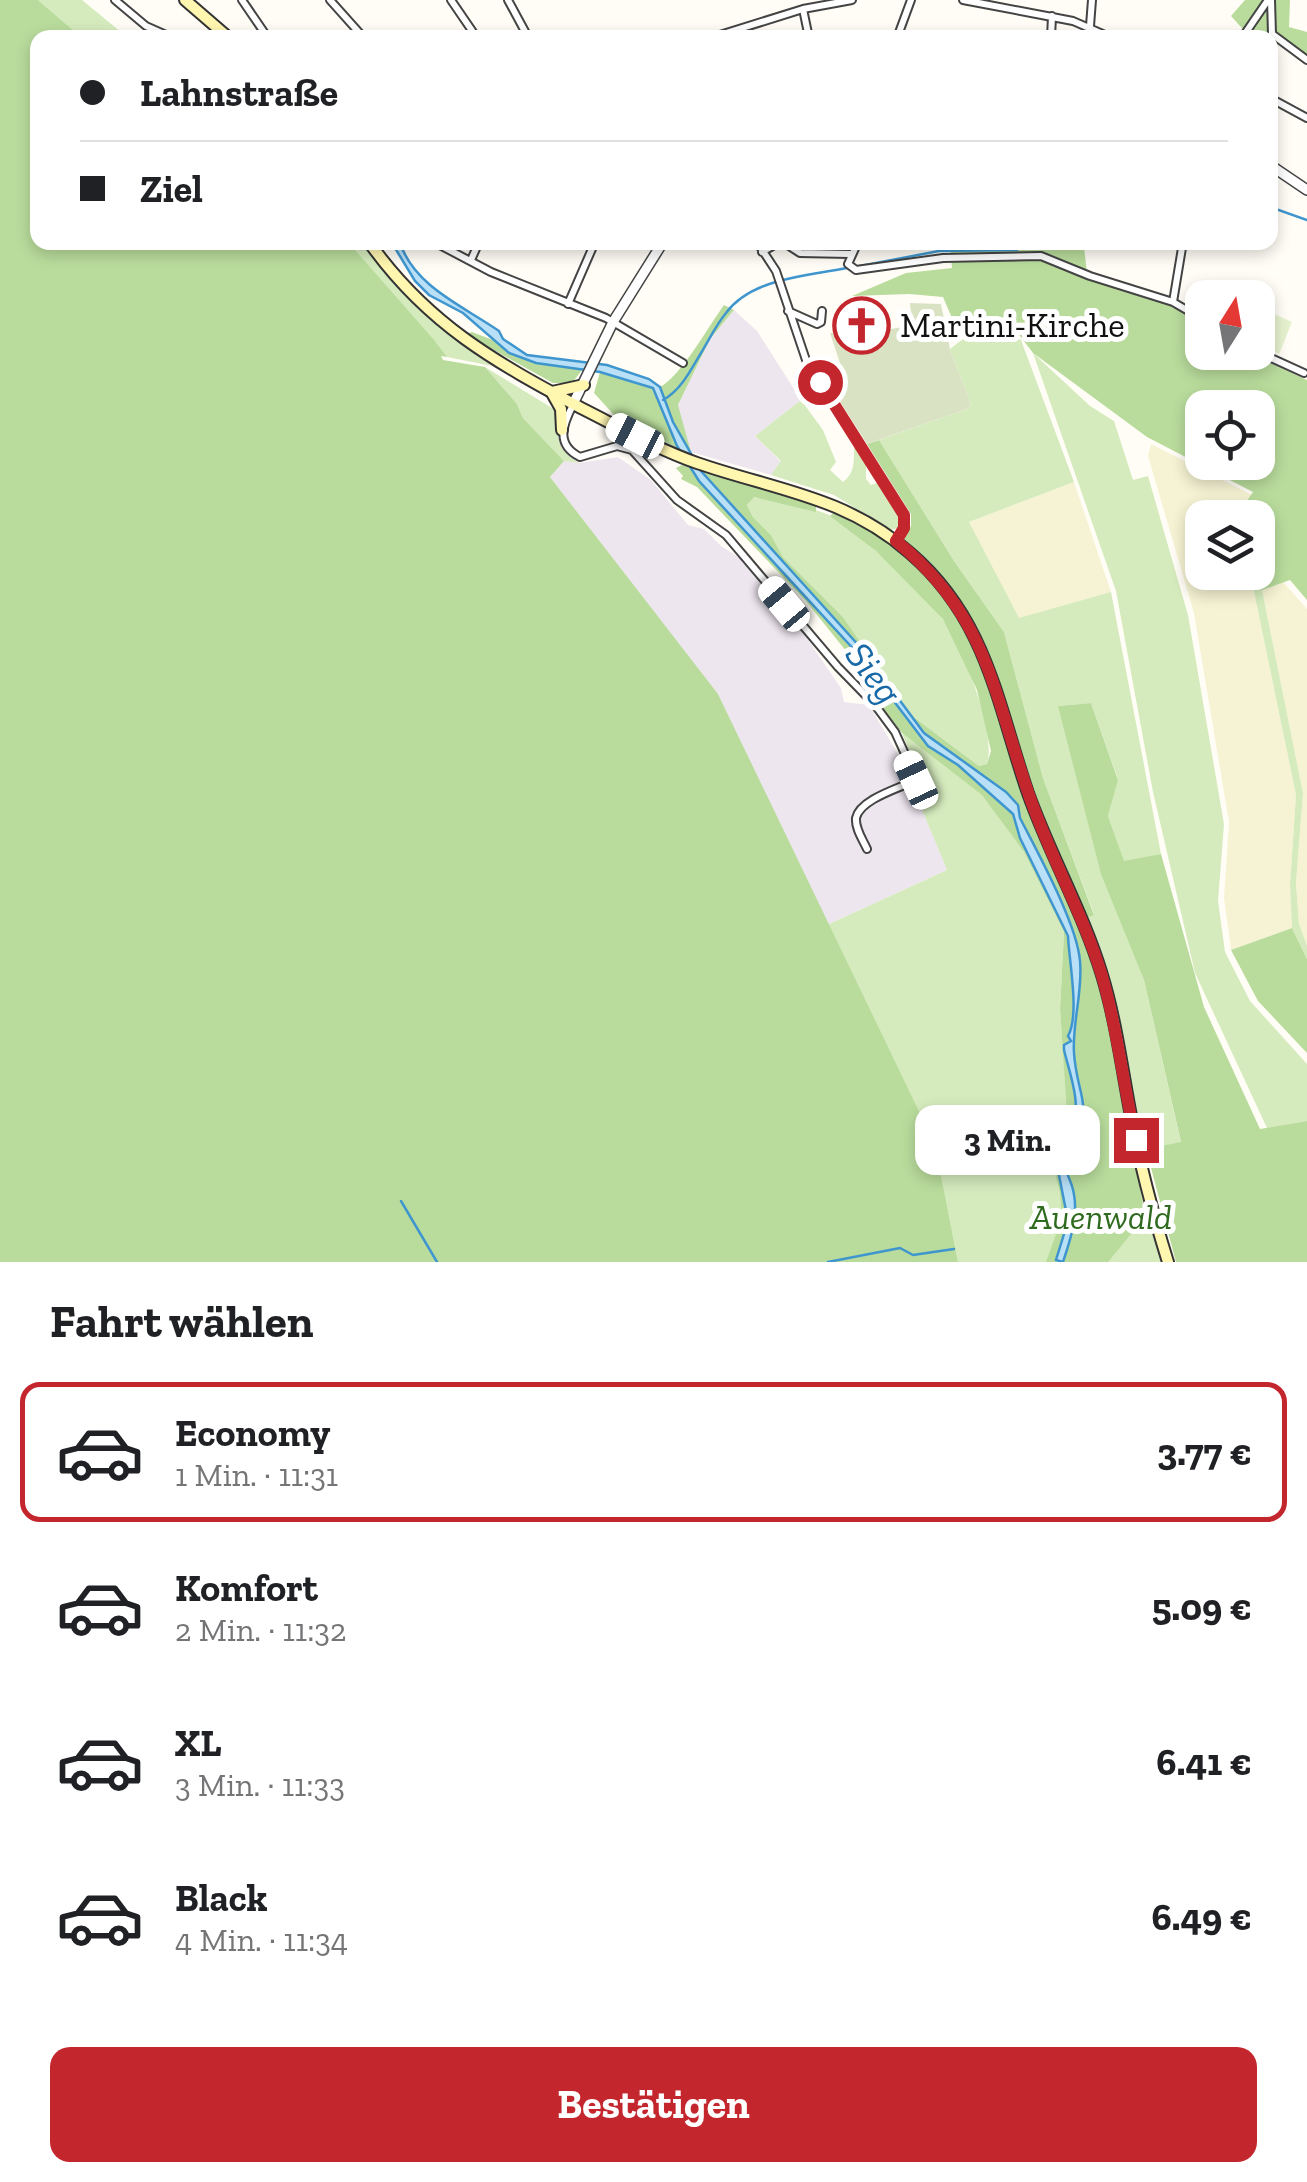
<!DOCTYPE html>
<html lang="de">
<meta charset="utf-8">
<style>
body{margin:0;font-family:"Zilla Slab",serif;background:#f6f6f6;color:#202124;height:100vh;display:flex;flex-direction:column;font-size:38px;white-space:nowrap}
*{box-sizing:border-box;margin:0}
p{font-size:32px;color:#757577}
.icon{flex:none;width:55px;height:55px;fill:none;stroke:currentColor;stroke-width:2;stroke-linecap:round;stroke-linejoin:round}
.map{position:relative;height:1262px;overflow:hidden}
.side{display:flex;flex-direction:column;background:#fff;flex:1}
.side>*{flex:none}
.hud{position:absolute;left:30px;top:30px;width:1248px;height:220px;border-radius:20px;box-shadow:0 5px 15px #0003;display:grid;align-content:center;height:220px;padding:0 50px;background:#fff}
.needle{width:65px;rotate:11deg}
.buttons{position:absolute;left:1185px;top:280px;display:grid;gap:20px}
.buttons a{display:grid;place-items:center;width:90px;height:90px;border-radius:20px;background:#fff;box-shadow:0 5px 15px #0003;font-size:50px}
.end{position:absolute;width:45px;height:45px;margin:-22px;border:12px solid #c4262e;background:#fff;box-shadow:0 0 0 5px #fff}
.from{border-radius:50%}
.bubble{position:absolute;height:70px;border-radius:20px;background:#fff;box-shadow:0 5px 15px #0003;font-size:32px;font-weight:700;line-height:70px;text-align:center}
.car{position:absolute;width:30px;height:60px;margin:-30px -15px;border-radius:12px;box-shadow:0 0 8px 2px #0007;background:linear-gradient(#fff 24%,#345 0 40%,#fff 0 76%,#345 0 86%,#fff 0)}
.hud b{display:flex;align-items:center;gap:35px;height:95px;font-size:38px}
.hud b+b{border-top:2px solid #e0e0e0}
.hud i{width:25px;height:25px;background:#202124}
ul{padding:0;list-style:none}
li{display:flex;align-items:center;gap:30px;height:140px;margin:0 20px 15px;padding:0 30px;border:5px solid transparent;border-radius:20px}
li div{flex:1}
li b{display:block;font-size:38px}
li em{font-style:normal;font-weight:700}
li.on{border-color:#c4262e}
li>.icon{width:90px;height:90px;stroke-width:1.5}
h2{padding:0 50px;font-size:45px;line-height:120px}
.action{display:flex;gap:20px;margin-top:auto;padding:20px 50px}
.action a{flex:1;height:115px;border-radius:20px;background:#c4262e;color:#fff;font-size:40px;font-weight:700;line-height:115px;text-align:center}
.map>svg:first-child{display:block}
</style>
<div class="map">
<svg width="1307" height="1262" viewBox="0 0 1307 1262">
<rect width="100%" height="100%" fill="#fffdf5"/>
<!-- industrial -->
<path fill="#eee6ef" d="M734 310 757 331 801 400 755 436 781 462 771 475 691 452 678 414V405L710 339Z
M618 457 651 480 688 525 704 529 721 546 746 562 795 621 841 688 844 702 869 705 905 766 947 870 827 925 719 696 550 477 564 461 579 463Z"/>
<!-- farmland -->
<path fill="#f6f3d4" d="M1151 444 1252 495 1246 502 1249 517 1202 518V572L1250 573 1296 795 1290 885 1292 928 1231 950 1224 898 1229 822 1194 613 1148 456Z
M1074 482 1111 592 1019 619 969 522Z
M1283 582 1307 609V946L1299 925 1296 883 1303 793 1262 590Z"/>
<!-- green -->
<path fill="#d5ebbd" d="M38 0H82L127 37H81Z
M349 243H364C399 293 441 331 492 366L447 357Z
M991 330 1021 340 1074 482 969 522 1019 618 1111 592 1161 854 1124 862 1108 816 1118 779 1091 703 1059 706 1144 980 1181 1143 1146 1149 1136 1119 1118 1011 1086 918 1094 914 1043 778 1004 632 954 561 879 440 967 409 971 404 950 349 968 335Z
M1033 353 1090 406 1114 421 1133 480 1148 476 1188 615 1224 824 1218 901 1225 952 1250 1001 1307 1064V1121L1267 1128 1195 973 1153 792 1116 591Z
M485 367 557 411C558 437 554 448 579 463L564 461 523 418 517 404Z
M801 400 823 430 836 462 830 470 843 482C855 473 854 461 854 446L866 465V479L871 485 877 483 901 520 898 528 891 530 834 495 771 475 781 461 755 436Z
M753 497C778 502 806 505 829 515 854 527 926 596 943 619 962 647 997 732 987 764L979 766 911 715 843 617 783 557 771 535 753 517 747 505Z
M1253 587 1262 590 1303 793 1296 883 1299 924 1307 946V959L1292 928 1290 885 1296 795Z
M902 733 983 795 1024 852 1064 932 1060 1009 1063 1052 1116 1079 1120 1087V1110L1131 1168 1136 1165C1140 1200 1154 1228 1164 1262H958L942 1180 928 1130 827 925 947 870 916 795 924 788Z"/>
<!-- forest -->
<path fill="#b9dc9c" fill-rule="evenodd" d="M0 0H38L81 37 38 38V242L349 243 434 340 447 357 441 356 443 360 485 367 517 404 523 418 564 461 550 477 718 694 928 1130 942 1180 958 1262H0Z
M1245 0H1290L1289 27 1307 32V55L1275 38 1270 44V38L1250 37 1231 16Z
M950 245 1084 247 1087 273 1170 303 1202 323V352L1248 353 1307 380V600L1290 580 1262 590 1253 587 1251 573 1258 572V518L1249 517 1246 502 1253 492 1147 437 1033 353 1014 328 988 326 958 332 943 297 909 294 852 296 906 273 952 268ZM1202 408H1258V462H1202Z
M724 305 734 310 710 339 678 405 691 452 673 423 660 387C681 376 708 327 724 305Z
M472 332 498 342 519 357 582 370 572 383H553L465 334Z
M600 372 646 383 653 388 679 449 615 416 594 393Z
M879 440 954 561 1004 632 1043 778 1094 915 1078 921 1105 999 1145 1217 1108 1262H1046L1062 1218 1060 1192 1052 1163 1054 1137 1068 1128 1060 1009 1064 932 1024 852 982 795 902 733 872 694 871 682 805 600 697 487 681 479 683 476 676 468 682 465 816 503V512L754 497 747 505 753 517 771 535 783 557 843 617 911 715 979 766 987 764 991 751 977 690 943 619 876 551 830 516 836 510 898 548 911 526V514L867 444Z
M1091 703 1118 780 1108 816 1124 861 1161 854 1204 1007 1260 1129 1307 1121V1262H1176L1146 1149 1181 1142 1144 980 1101 874 1058 706Z
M1292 928 1307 959V1053L1258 1001 1231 950Z"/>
<!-- cemetery -->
<path fill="#d9e3c4" d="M910 303 941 304 950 349 971 404 967 409 867 444 821 372 840 363 830 333H871L912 325Z"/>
<!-- pitch -->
<path fill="#e6f2cf" d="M1258 307 1292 322 1279 354 1258 344Z"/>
<!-- water -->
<path fill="#b9e0f7" stroke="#3f96cf" stroke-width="2.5" d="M392 243H400C415 287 463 306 499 331L503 339 527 355 607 365 649 379 660 387 673 422 701 471 861 648 924 733 1006 792 1018 805 1020 818C1038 853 1077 924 1080 961 1083 992 1072 1023 1074 1053 1077 1100 1099 1110 1062 1154 1063 1167 1068 1174 1072 1186 1080 1212 1071 1238 1063 1262L1056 1260 1068 1221 1055 1155C1058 1144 1067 1140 1072 1129 1082 1104 1070 1075 1064 1050V1045L1071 1041 1068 1036C1080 1015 1069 961 1068 936L1020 838 1013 814 958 765 928 746 858 654 699 481 677 446 653 388 600 372 536 363 509 353 463 313 429 295 415 281Z"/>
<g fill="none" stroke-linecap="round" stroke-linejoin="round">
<!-- stream -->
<path stroke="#3f96cf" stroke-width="2.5" d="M1270 207 1307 220
M855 267 939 251 1017 250 1024 242
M663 400C681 390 690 371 701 353 709 340 716 325 726 313 752 278 807 276 847 268
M401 1201 437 1262
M828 1262 900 1248 913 1255 954 1249"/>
<defs>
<path id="minor" d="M115 0 146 26 173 38
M242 0 268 38
M330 0 364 38
M451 0 477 38
M508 0 528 37
M963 0 1073 21 1112 38
M1271 0 1272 34 1307 60
M803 9 809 38
M1090 26 1092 0
M758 36 759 38
M710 38 803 9 852 0
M897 38 911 0
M1051 38 1052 16
M1242 38 1268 0
M1270 98 1307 118
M434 242 491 272 606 318 683 363
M757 242 776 271 806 360 904 515V527L896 541
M783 242 800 253 850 254
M858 242 848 264 856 270 943 258 1041 256 1090 276 1173 302 1202 319
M762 252 780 242
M471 260 479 242
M1173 302 1183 242
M568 304 595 242
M788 311 817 324 821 322 822 311
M1258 352 1304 373
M573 405C562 426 556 445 580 457L617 446 632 450 677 500 726 535 838 667 875 705 895 732 921 789
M867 849C863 840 855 829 856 818 860 799 900 788 916 780"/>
<path id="tertiary" d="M1270 165 1307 190
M573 404 613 322 663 242"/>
<path id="secondary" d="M185 0 229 38
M369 242C427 324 495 362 581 408 619 427 657 449 697 463 775 490 845 496 910 553 987 619 997 703 1028 793 1050 855 1083 912 1102 975 1116 1021 1122 1069 1131 1116 1140 1165 1153 1214 1168 1262
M552 392 584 385
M552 393 561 409 562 430"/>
</defs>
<!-- minor casing -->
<use href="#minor" stroke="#444" stroke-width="10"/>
<!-- tertiary casing -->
<use href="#tertiary" stroke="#444" stroke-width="12"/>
<!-- secondary casing -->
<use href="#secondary" stroke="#333" stroke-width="14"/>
<!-- minor -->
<use href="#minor" stroke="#fff" stroke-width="6"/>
<!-- tertiary -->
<use href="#tertiary" stroke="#fff" stroke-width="9"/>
<!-- secondary -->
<use href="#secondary" stroke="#fff6b0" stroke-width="10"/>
</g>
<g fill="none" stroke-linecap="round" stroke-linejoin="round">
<!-- route -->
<path stroke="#c4262e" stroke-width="12" d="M820 382 904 515V528L896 541C986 614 993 690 1028 792 1049 855 1083 913 1102 976 1118 1030 1123 1086 1136 1140"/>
</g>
<!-- icons -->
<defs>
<symbol id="church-ring" viewBox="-11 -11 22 22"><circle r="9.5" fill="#fff" stroke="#c4262e" stroke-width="1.5"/><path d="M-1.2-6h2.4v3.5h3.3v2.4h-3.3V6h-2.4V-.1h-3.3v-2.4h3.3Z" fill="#c4262e"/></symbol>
</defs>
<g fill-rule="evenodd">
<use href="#church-ring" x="830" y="294" width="63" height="63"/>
</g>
<g text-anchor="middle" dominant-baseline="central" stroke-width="10" stroke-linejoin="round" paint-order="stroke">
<!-- poi labels -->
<g font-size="35" fill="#111" stroke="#fff" text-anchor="start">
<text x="900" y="325">Martini-Kirche</text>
</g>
<!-- park labels -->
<g font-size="35" font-style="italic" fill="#2f6b1f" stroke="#fff">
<text x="1101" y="1217">Auenwald</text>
</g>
<!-- water labels -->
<g font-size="38" font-style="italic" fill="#1768a6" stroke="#fff">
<text transform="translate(874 673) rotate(53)">Sieg</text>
</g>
</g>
</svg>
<div class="buttons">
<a><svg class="needle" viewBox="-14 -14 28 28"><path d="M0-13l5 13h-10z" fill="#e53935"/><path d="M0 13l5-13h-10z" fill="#757577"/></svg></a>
<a><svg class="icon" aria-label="locate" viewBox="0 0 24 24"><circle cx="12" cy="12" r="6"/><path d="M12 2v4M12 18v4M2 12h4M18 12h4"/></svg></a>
<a><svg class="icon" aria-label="layers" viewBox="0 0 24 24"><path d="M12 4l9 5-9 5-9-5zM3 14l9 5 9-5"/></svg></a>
</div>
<i class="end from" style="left:820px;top:382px"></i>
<i class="end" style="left:1136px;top:1140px"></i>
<div class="bubble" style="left:915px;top:1105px;width:185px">3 Min.</div>
<i class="car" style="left:635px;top:436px;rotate:297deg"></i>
<i class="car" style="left:784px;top:604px;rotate:320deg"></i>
<i class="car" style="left:916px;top:780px;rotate:335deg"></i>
<div class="hud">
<b><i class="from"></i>Lahnstraße</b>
<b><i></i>Ziel</b>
</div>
</div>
<section class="side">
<h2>Fahrt wählen</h2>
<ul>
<li class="on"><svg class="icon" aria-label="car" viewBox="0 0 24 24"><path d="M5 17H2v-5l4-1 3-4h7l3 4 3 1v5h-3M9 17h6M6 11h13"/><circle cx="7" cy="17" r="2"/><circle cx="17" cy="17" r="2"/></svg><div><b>Economy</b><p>1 Min. · 11:31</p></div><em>3.77 €</em></li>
<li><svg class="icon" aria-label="car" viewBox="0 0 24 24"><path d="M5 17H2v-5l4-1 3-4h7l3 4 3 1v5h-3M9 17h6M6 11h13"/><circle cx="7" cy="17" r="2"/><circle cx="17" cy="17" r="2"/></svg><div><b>Komfort</b><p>2 Min. · 11:32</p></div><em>5.09 €</em></li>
<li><svg class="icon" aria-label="car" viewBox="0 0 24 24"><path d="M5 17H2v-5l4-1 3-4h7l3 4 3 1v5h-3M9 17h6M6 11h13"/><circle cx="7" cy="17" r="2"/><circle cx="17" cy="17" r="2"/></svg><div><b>XL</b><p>3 Min. · 11:33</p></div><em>6.41 €</em></li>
<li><svg class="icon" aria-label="car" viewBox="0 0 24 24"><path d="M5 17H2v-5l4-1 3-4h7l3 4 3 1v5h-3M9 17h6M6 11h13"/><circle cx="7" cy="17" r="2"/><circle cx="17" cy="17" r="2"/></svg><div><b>Black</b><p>4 Min. · 11:34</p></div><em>6.49 €</em></li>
</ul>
<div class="action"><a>Bestätigen</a></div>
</section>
